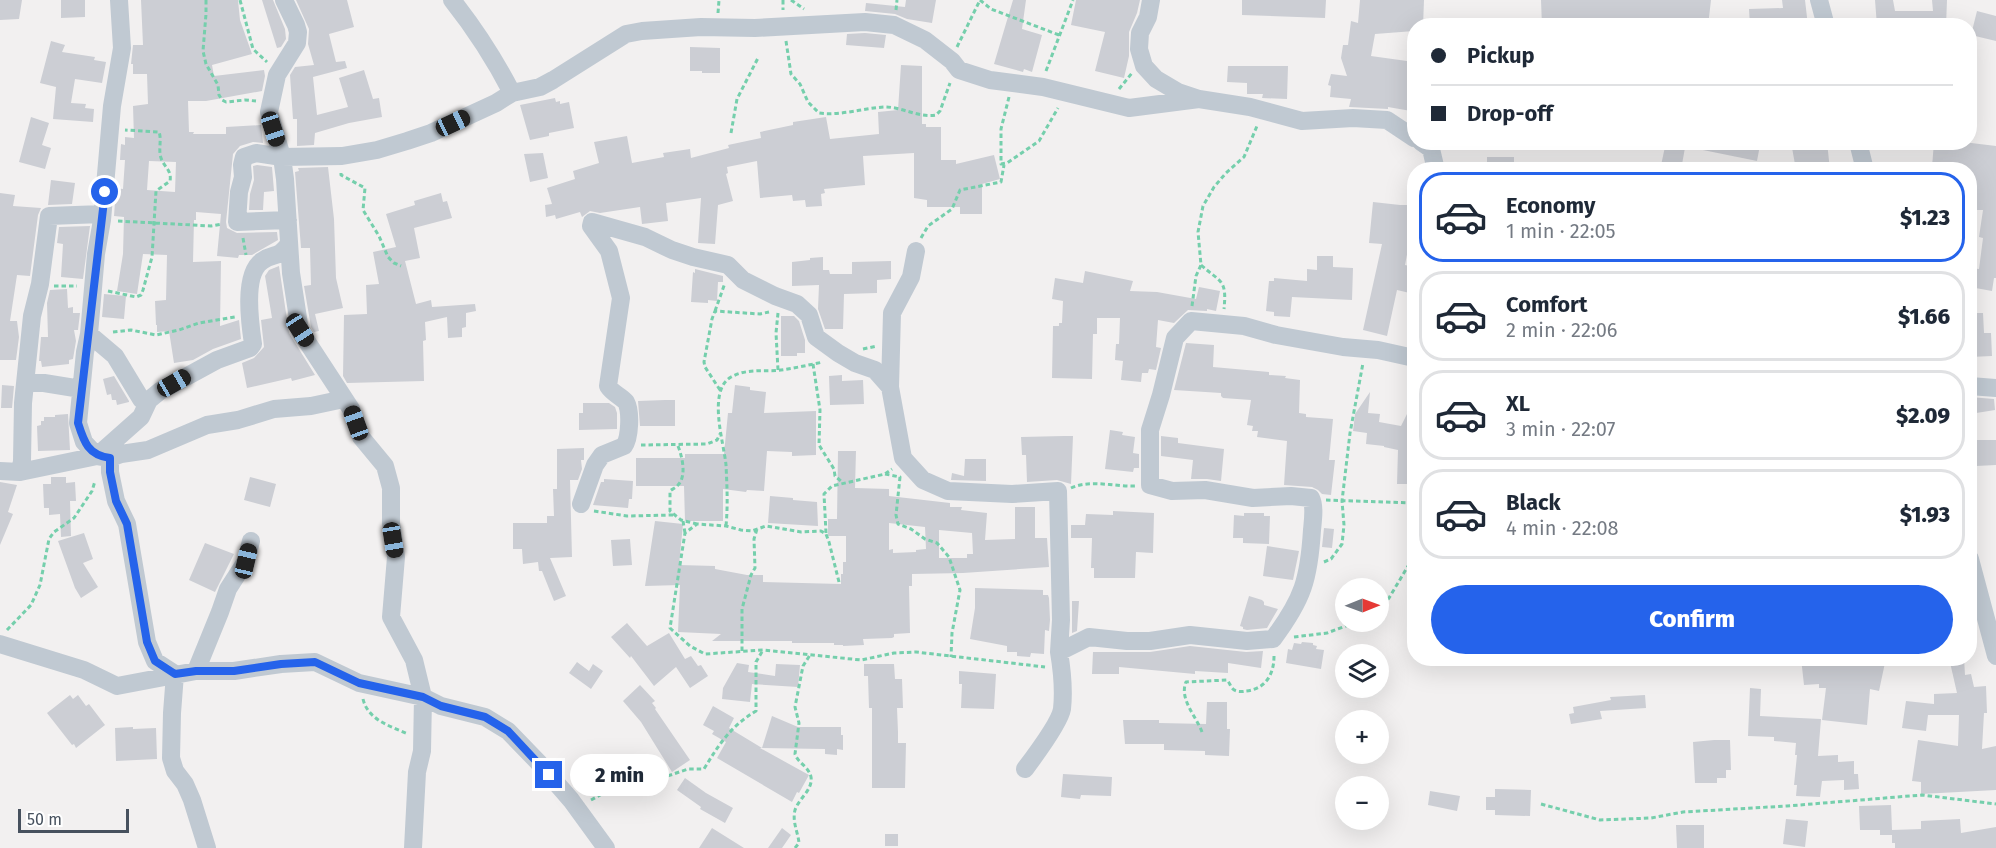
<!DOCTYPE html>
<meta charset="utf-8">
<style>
body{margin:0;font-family:"Fira Sans",sans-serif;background:#f2f2f3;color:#1f2937;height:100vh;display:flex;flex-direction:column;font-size:22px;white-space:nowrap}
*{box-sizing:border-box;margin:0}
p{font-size:20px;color:#747a83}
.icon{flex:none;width:33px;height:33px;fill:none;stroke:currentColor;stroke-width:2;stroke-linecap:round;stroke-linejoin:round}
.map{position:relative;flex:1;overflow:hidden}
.panel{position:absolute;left:1407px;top:162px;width:570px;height:504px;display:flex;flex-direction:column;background:#fff;border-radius:24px;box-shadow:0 6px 24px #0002}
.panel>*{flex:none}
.banner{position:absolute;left:1407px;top:18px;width:570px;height:132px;border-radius:24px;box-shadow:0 6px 24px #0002;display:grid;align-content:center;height:132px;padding:0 24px;background:#fff}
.needle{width:39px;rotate:89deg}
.tools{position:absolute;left:1335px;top:578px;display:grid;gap:12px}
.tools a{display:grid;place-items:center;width:54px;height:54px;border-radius:50%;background:#fff;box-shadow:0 6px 24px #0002;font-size:30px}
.scale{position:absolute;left:18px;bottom:15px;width:111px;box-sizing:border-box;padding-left:6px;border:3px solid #47515e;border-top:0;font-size:16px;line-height:21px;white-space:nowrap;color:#47515e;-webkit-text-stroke:4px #fff;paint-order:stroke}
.end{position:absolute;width:27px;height:27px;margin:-14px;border:8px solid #2563eb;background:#fff;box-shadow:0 0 0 3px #fff}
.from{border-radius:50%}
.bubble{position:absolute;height:42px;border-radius:21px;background:#fff;box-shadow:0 6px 24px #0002;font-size:20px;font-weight:800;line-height:42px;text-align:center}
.car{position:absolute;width:18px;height:36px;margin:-18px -9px;border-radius:8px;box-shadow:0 0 4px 2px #0007;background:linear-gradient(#222 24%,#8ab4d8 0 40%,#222 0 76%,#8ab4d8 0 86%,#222 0)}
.banner b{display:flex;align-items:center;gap:21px;height:57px;font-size:22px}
.banner b+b{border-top:2px solid #e0e1e3}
.banner i{width:15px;height:15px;background:#1f2937}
ul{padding:10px 0 0;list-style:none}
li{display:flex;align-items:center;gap:18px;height:90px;margin:0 12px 9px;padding:0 12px;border:3px solid #e0e1e3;border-radius:24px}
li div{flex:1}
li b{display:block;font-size:22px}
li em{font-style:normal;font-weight:800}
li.on{border-color:#2563eb}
li>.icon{width:54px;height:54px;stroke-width:1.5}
.button{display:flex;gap:12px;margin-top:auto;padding:12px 24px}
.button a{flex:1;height:69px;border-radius:36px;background:#2563eb;color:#fff;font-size:24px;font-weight:800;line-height:69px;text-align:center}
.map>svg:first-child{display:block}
</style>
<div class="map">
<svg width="1996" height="848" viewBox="0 0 1996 848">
<rect width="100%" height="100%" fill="#f2f0f0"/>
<!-- building -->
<path fill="#ccced4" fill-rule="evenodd" d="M0 0H22L19 19 0 20Z
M61 0H85V17L61 18Z
M141 0H238L240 20 252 54 212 65 214 76 264 70 265 76 262 91 206 101H188L189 132H194L193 134H226V127L261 125 263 143 253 142 240 146 233 154 226 222 227 228 237 233 277 232 278 240 252 255H239L238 258 217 256 221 214 196 212V220H194L193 262 221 261 220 326 239 320 241 339 213 349 193 360 174 363 169 331 157 332V325H156L155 301 166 300 167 255 143 254 137 294 117 291 123 254 124 217 114 216 116 188 123 189 125 160H120L121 144 125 145V137L134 138 133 106 148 104 147 74H133V64H131L133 45H143ZM149 161 176 162 175 192 147 190Z
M262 0H273L285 29 286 39 281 47 277 48Z
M296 0H347L354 27 329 34 336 62 345 61 347 68 313 77 317 115 348 107 339 78 364 70 373 99 379 98 382 117 349 123 315 133 314 145 297 146V119H293L290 75 295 67 314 65 308 44 309 29Z
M906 0H936L932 23 907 19 895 14 865 11 866 3 905 7Z
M1013 0H1026L1022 29 1042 35 1032 72 1024 69 1023 72 994 64Z
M1076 0H1140L1137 13 1129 32V56L1124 78 1095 71 1105 32 1071 25Z
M1242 0H1326L1325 18 1242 15Z
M1360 0H1424L1423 26H1414V31L1375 34 1371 56 1414 62V103L1413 102 1411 111 1388 107V109L1349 107 1351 99 1330 97 1331 86 1328 85 1331 74 1347 76 1341 58 1343 45H1348L1351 21 1358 23Z
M1541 0H1711L1708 26H1607V23H1581L1582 26H1542Z
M1782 0H1805L1808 26H1750L1749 9 1783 8Z
M1875 0H1893L1895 11H1933L1932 0H1947L1946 26H1877Z
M1977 11 1996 16V41L1971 35Z
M865 33 886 35 884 48 846 45 847 34Z
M51 41 65 45 62 52 95 57 94 60 106 62 102 83 75 79 71 103 86 104 85 108 94 109 93 122 53 119 56 87 40 83Z
M690 47 720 48V73H702V71H690Z
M901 65 922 66V124H926V127H941V160H956V164L994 155 1000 179 982 184V214H960V207H927V200L914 198V153L863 156 865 185 824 189 825 193 821 194 822 206 806 207 805 200 793 201 792 195 760 198 757 161 727 167 728 173 726 174 733 201 718 205 715 244 698 243 701 198 666 203 668 221 642 224 640 207 600 213 590 211 582 217 580 212 556 219 555 215 546 217 545 205 552 204 547 188 575 179 573 171 599 163 594 142 627 136 632 163 664 157 663 153 690 149 691 158 729 148 728 145 761 138 760 132 793 125V122L826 117 830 139 879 134 878 112 898 110Z
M1228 66H1288L1287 99 1262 98 1263 94H1247V83L1227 82Z
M555 98 556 102 560 101V104L569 102 574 128 549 133V136L530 140 520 105Z
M31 117 49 123 42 145 51 148 45 169 19 162Z
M1666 142H1686L1681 170H1660Z
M1698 142H1758V145H1760L1757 161 1698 149Z
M1791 142H1827L1830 170H1796Z
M1934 142H1963L1996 146V278H1994L1992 291 1970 287V268L1979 269 1983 238 1979 237 1983 210H1970V170L1932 167Z
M543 153 548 178 530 182 524 154Z
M1487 157H1514V170H1487Z
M257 165 272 167 274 191 264 192 263 210H249L250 194 254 180 253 166Z
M328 167 334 219 336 278 343 308 315 314 319 331 314 332 311 327 304 286 311 285 310 248H301L295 172 299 171 298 168Z
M51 180 75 183 72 204 48 205Z
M0 193 15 195 13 206 41 208 38 215 30 276 17 275 10 321H17L19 337 16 360H0Z
M441 193 443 202 447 201 452 218 414 228 420 258 405 261 416 304 431 300 432 307 475 304 476 311 466 313V327L462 328V337L448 338 447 317 425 322 426 340 423 341 424 381 347 383 343 376 344 315 367 314 366 285 379 284 373 252 396 247 386 214 415 205 414 201Z
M1373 202 1400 205H1414V239H1410L1405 265 1414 267V294L1397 290 1387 336 1363 330 1382 244 1369 243Z
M90 226 83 279 61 277 63 244 57 243 59 227Z
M1317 256H1333V267L1353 268 1352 300 1292 297 1290 317 1274 316V312L1266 311 1269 281H1274V278L1307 281V269L1317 270Z
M823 257V270H829L830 274H852V262L891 261V279L877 280V293L844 294 843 329H825L818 309 819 285 792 286V262L810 260V258Z
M279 266 289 333 315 375 292 381 291 378 247 388 242 363 254 358 264 347 261 320 272 318 265 276 269 270Z
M695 269 723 276V282H718L717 301 708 300V303L691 302 693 272 695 273Z
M1085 271 1133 281 1130 291 1157 292 1196 299 1199 287 1220 291 1216 311 1207 309V311L1188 310 1174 323 1158 320 1156 347 1161 348 1156 370 1149 369 1148 373H1142L1141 382 1121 380 1123 361 1115 360 1116 344H1119L1120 318H1097V334H1093L1092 379 1052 378 1053 326H1059V323H1062L1063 301 1052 299 1055 278 1083 283Z
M67 289 68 308 73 307V313H80L78 330H74L76 341 73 359 69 360V364L42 367 41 361H39L41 337H48L47 303 50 290Z
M104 294 126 296 124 319 102 317Z
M1970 313H1983L1984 333H1991L1992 356 1970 357Z
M781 316H794L799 321 805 340V353H797V356H781Z
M1186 343 1214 345 1213 367 1269 372V375L1286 376 1285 378 1300 380 1299 413 1306 414V417L1333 419 1329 460H1335L1331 495 1322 494 1318 490 1312 487 1284 485 1287 441 1257 437 1258 431H1252L1253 426 1247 425 1251 400 1223 398 1221 396V393L1174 390Z
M842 375V381L863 380 864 404 830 405 829 376Z
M114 376 129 401V402L117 405 116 400H112L111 394 107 395 103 379Z
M2 385 14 386 12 408H1Z
M735 385 750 387V390L766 392 764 413 816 411V455L792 456V452L767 451 764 491 747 490 746 492 723 489V521H685L684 486H636V458H685V454H724L728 413H732Z
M1370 392 1368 413 1380 414 1379 422 1401 426 1414 400V484H1397L1398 450 1384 447V446L1366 444 1367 433 1353 431 1355 414Z
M1970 397 1994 399 1995 410 1970 414Z
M665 400H675V426H640L638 401Z
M583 403H609L615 407 617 413V429L579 430V413H583Z
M68 414 70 450 38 451 37 426 41 425V421H44V417H55V415Z
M1110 430 1123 432 1122 435 1135 437 1133 453 1139 454V468H1134L1133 472 1105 469Z
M1064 436H1073L1071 484 1057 480 1027 482 1026 455H1022L1021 437Z
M1161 436 1178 438V443L1224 449 1221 481 1207 479H1191L1193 460 1161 456Z
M1975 440H1996V465L1976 466Z
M584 448V460H581L582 469 578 480H570L572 557 550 558 566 596 554 601 542 571H539L538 562 523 564 522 549H513V523H547V516H554L553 489H557V449Z
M838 451H856L855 488 889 489V496L950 503V507H962L961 510 987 513 985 540 1015 539V507H1035V538H1047L1049 567 963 573 912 574V586H909L910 633 894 634V637L892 638 863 639 864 645 843 646V645H834V643H792V641H712L721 634 678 632 680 585 645 586 655 521 683 524 679 565 715 566V569L747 575H763V582L841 584V574H843V562H846V536H828V519H837ZM889 523 925 527 926 549 916 550V552L893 553V549L889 550ZM939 530 972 533 973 554H967V558H939Z
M965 459H986V481L951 480 952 473 964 476Z
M51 477H66V483L75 482 76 501H70L71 536 61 537 60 514 49 515V508H44L43 484H51Z
M250 477 276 484 270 507 244 500Z
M604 479 633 481 632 499H629L628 508 593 505 601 482H604Z
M0 482 17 485 8 512 13 514 0 545Z
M770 496 793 498V500L817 502 818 526 768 523Z
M1113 511 1154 513 1153 553 1136 552 1135 578H1094V568H1091L1092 538H1071V525H1085L1086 514 1113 515Z
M1244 513H1264V516H1270L1269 544 1243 543V538H1233L1234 515 1244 516Z
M1324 528 1334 529 1332 548 1322 547Z
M84 533 93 559 83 563 98 587 81 598 75 588 58 541Z
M630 539 632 565 613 566 611 540Z
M205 543 234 554 215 592 189 580Z
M1267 546 1299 551 1293 580 1263 576Z
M975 588 1043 590V595H1048L1049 598 1050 620 1049 631 1045 630 1044 654 1031 653 1030 657 1017 656V652H1007V646L970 639 975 608Z
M1249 596 1262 600 1264 602V605L1278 609 1267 628 1247 630 1243 629V627L1240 626Z
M1072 601H1079L1077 631 1072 633Z
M627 623 647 646 669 633 685 659 691 656 698 666 701 665 708 676 690 688 676 667 654 686 631 656 630 658 611 637Z
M1302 642 1313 643V645L1317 646 1316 649 1324 650 1321 669 1286 663 1288 649 1292 650 1294 643 1301 644Z
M1190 646 1246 652 1263 651 1261 668 1228 663V673L1195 671V674L1119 667V674H1092L1093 652H1150Z
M1801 658H1886L1879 691 1870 689 1867 725 1822 720 1826 688H1819V684L1804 685Z
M1949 658H1964L1965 675 1971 674 1974 687 1986 686 1987 713H1984L1982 749 1996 746V790L1921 794V782L1912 781 1918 740 1958 746 1959 715H1928L1926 731 1902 728 1906 701 1934 704V694L1957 693Z
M577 662 589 671 593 664 603 671 591 689 569 673Z
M737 663 749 665 748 672 775 676 776 664 800 665 798 687 752 684 750 702 722 699 723 688Z
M864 664H894L895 679H902L903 708H897L898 732V743H906L905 788H872V708H869L868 676H864Z
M959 671 996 674 994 709 961 708 962 684H959Z
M640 685 655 701 652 703 656 708 655 709 690 760 672 772 641 722 623 701Z
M1750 688 1761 689 1760 716 1821 719 1818 756 1838 755V762L1854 761V774H1858L1859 789 1844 790V780L1822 781 1820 797 1796 796 1797 785H1794L1797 755H1795L1796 743 1774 741V737L1748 736Z
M70 695 73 699 78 695 86 706 89 704 105 725 76 748 74 744 72 745 47 713Z
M1645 695 1646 708 1600 711 1602 719 1571 724 1569 714 1574 713 1573 707 1611 700 1610 697Z
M1207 702H1227V729H1230L1229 756 1205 755V751L1164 750V744H1125L1123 720H1159V723L1206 724Z
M713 706 734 718 729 728 762 748 772 716 798 727H841V735H843V750L837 749V755L825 754V749L760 748 809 775 799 793 797 792 792 802 717 758 726 742 712 734 714 731 703 725Z
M133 727V729L156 728 157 759 116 761 115 728Z
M1714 740H1730L1731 770H1726V778H1717V783H1695L1693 742Z
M1063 774 1112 777 1111 796 1081 795 1080 799 1061 797Z
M685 778 706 793 733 808 725 823 700 809 701 807 677 790Z
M1495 789 1531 790 1530 816 1495 815V810H1486V797H1495Z
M1430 791 1460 796 1457 811 1428 805Z
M1891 805 1892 830 1921 829V821L1960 819 1961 833 1996 827V848H1895V843H1892V835H1880V830H1860L1859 806Z
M1786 819 1808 821 1805 847 1783 844Z
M1676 825H1704V848H1677Z
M712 828 744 848H699Z
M782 828 791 835 782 848H768Z
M885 834H898V846H885Z"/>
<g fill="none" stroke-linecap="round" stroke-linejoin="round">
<!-- path -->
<path stroke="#75cfac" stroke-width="3" stroke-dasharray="4.5 3" stroke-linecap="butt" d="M206 0V14L203 51 206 64 218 85 219 95 222 100 226 102 245 100 256 101
M240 0 253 49 267 62
M783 0V10
M791 0 804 9
M980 0 991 9 1059 35
M896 10 897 0
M718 13 719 0
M786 41 791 74 800 84 808 102 819 113C841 116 863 108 885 107 903 107 918 118 936 115L940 111 950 83
M957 47 980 0
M1046 71 1073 0
M1119 89 1132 73
M1009 97 1001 129V164L1007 163 1039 141 1058 108
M731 133 737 99 758 58
M341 173V175L365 188 363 210 379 236 388 257 394 263 401 266
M118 221 211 226 222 224
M243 238 246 255
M921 238 928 226 952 209 960 190 1001 182 1004 165
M1201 265C1221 283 1227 279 1224 309
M54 286H77
M108 291 136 297 141 295 143 290 152 257 156 191 170 181C172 170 164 167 161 158 158 149 162 140 159 132L125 130
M1192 306 1196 276 1201 265 1198 232 1203 206 1214 187 1226 173 1244 157 1257 126
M715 311 725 283
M778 313 776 333 778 370
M113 332 131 330 156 335 179 330 199 323 235 317
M863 349 877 346
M813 364 820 410 819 445 834 469 835 476 842 482
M720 390 705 367 704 362 712 319 715 311 760 314 769 312
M641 445 707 444 717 440 720 434
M678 446C682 456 687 476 678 485 676 488 672 489 670 491V511L681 520 697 524
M885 474 900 477 896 515 898 524 911 529 925 539 937 543 949 557 960 590 952 633 951 657
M1071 488C1091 479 1115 487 1136 486
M1326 500 1414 503
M594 511 627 516 673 515
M683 521 685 533
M726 526C728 505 727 486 726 465 724 443 707 391 731 377 747 368 765 372 781 370 795 368 809 365 823 362
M826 533 824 494 832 486 885 474 892 469
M1324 562 1331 559 1342 544 1344 525 1342 501 1350 433 1363 363
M839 582 829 542 826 534 821 531 801 532 766 526 752 531 741 530 726 526 697 524 685 533 670 628 690 646 705 654 763 650 861 660 894 653 916 652 1045 667
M1378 611 1389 598 1414 556
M7 630 31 605 40 585 49 539 54 532 74 518 92 491 95 481
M1294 637 1327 633 1359 621
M742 651V609L751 575 755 568 754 539 757 529
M363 699C368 720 390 726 408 734
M1202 732C1196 716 1179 699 1186 682L1227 680C1229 682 1230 685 1232 688 1235 692 1242 692 1246 691 1266 689 1274 674 1274 656
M591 800 602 794 622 791 652 777 659 779 688 769H704C719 744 731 726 756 711V662L763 650
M1541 804 1600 820 1651 818 1683 812 1787 806 1922 795 1996 804
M795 848 799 843C798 832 792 822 795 810 799 798 813 790 811 777 809 767 798 763 795 754L799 723 795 707 803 666 810 655"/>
<!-- street -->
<path stroke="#c0c9d2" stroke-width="18" d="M119 0 122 48 112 106 102 220 96 254 89 334 85 352 78 423 84 442 97 456 110 458 121 454 148 450 207 425 238 420 274 409 311 406 344 399
M284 0 296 25 298 32 297 43 277 75 269 112 282 157 342 156 377 150 407 141 431 133 496 103 512 93 540 87 553 80 626 34 642 31 701 27 755 28 865 22 894 25 925 40 952 61 959 70 990 80 1043 87 1129 108 1199 99
M452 0C475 29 495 60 512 93
M1151 0 1148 17 1140 33 1139 49 1144 66 1156 79 1178 92 1199 99 1250 107 1302 121 1353 118 1387 120 1414 138
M1819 0 1826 26
M1421 142 1431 149 1436 170
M1858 142 1865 170
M288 220 237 222 239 192 243 177 242 165 244 157 256 153 282 157 285 179 291 273 300 331 351 409 361 437 385 466 391 488V523L396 557 391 617 414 660 423 697 422 751 417 772 413 848
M89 334 115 356 141 399 149 400
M25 383H44L81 389
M1970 386 1996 388
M890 387 892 313 911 277 916 251
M110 458V472L116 501 127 524 147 642 155 661 175 674 172 713 171 758 175 771 185 784 192 800 207 848
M0 471 20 472 97 456 141 417 149 400 160 391 217 360 250 348 253 344C250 324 243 274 262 261 274 252 277 260 289 244
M20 472 22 461 23 403 32 316 40 284 49 216 102 214
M581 504 595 465 602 455 624 446C630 438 631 411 626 402 621 396 613 394 608 386L621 298 609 251 591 226 592 222 645 237 672 250 693 257 728 265 743 280 775 296 797 304 809 315 816 337 838 353 855 363 875 370 890 387 903 458 923 480 948 491 1012 494 1058 491 1061 620 1059 652 1089 637 1127 641H1150L1190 635 1247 641 1273 639C1303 599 1309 579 1312 530 1313 520 1315 506 1311 498L1291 496 1253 498 1205 490 1172 491 1150 485V430L1161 395 1175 338 1191 321 1244 326 1276 335 1343 347 1378 350 1414 358
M1970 559 1996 656
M0 644 84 670 117 686 196 671H234L281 664 315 662 359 683 423 697 441 706 485 717 508 731 538 762 571 800 606 848
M196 671 220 612 228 589 246 561 251 541
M1025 769C1034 757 1060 722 1062 709 1064 691 1062 670 1059 652"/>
</g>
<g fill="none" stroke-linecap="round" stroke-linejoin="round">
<!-- route -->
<path stroke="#2563eb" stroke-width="8" d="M105 192 78 423C84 442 88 455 110 458V472L116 501 127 524 147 642 155 661 175 674 196 671H234L281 664 315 662 359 683 423 697 441 706 485 717 508 731 549 775"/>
</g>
</svg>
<div class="tools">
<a><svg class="needle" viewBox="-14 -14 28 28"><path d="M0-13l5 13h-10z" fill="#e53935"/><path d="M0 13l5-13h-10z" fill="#747a83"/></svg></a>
<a><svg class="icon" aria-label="layers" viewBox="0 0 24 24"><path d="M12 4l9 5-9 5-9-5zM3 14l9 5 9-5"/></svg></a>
<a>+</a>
<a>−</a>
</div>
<div class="scale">50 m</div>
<i class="end from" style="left:105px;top:192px"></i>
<i class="end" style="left:549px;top:775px"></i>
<div class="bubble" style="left:570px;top:754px;width:99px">2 min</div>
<i class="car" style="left:453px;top:123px;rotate:65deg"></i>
<i class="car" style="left:273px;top:129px;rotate:162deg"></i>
<i class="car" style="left:300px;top:330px;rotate:147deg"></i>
<i class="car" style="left:174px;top:383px;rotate:60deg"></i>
<i class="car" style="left:356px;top:423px;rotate:340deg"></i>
<i class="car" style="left:393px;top:540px;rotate:171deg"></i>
<i class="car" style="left:246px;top:561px;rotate:13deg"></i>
<div class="banner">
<b><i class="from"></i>Pickup</b>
<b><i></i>Drop-off</b>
</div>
<section class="panel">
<ul>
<li class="on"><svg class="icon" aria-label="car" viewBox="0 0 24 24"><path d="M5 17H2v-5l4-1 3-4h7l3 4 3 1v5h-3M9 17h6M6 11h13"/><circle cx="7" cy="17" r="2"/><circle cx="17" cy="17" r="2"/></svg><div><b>Economy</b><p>1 min · 22:05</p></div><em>$1.23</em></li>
<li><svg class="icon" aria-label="car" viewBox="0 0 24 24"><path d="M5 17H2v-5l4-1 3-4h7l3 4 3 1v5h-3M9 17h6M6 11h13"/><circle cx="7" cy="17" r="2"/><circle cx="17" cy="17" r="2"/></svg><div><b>Comfort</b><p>2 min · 22:06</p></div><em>$1.66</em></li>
<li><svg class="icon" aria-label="car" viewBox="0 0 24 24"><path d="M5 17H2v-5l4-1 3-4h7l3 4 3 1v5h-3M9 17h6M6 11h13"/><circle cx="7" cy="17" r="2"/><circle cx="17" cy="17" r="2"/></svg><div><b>XL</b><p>3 min · 22:07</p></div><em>$2.09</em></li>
<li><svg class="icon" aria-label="car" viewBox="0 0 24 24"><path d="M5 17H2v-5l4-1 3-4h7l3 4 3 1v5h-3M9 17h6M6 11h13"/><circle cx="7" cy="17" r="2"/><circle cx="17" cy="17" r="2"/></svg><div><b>Black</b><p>4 min · 22:08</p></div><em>$1.93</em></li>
</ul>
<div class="button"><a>Confirm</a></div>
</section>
</div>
